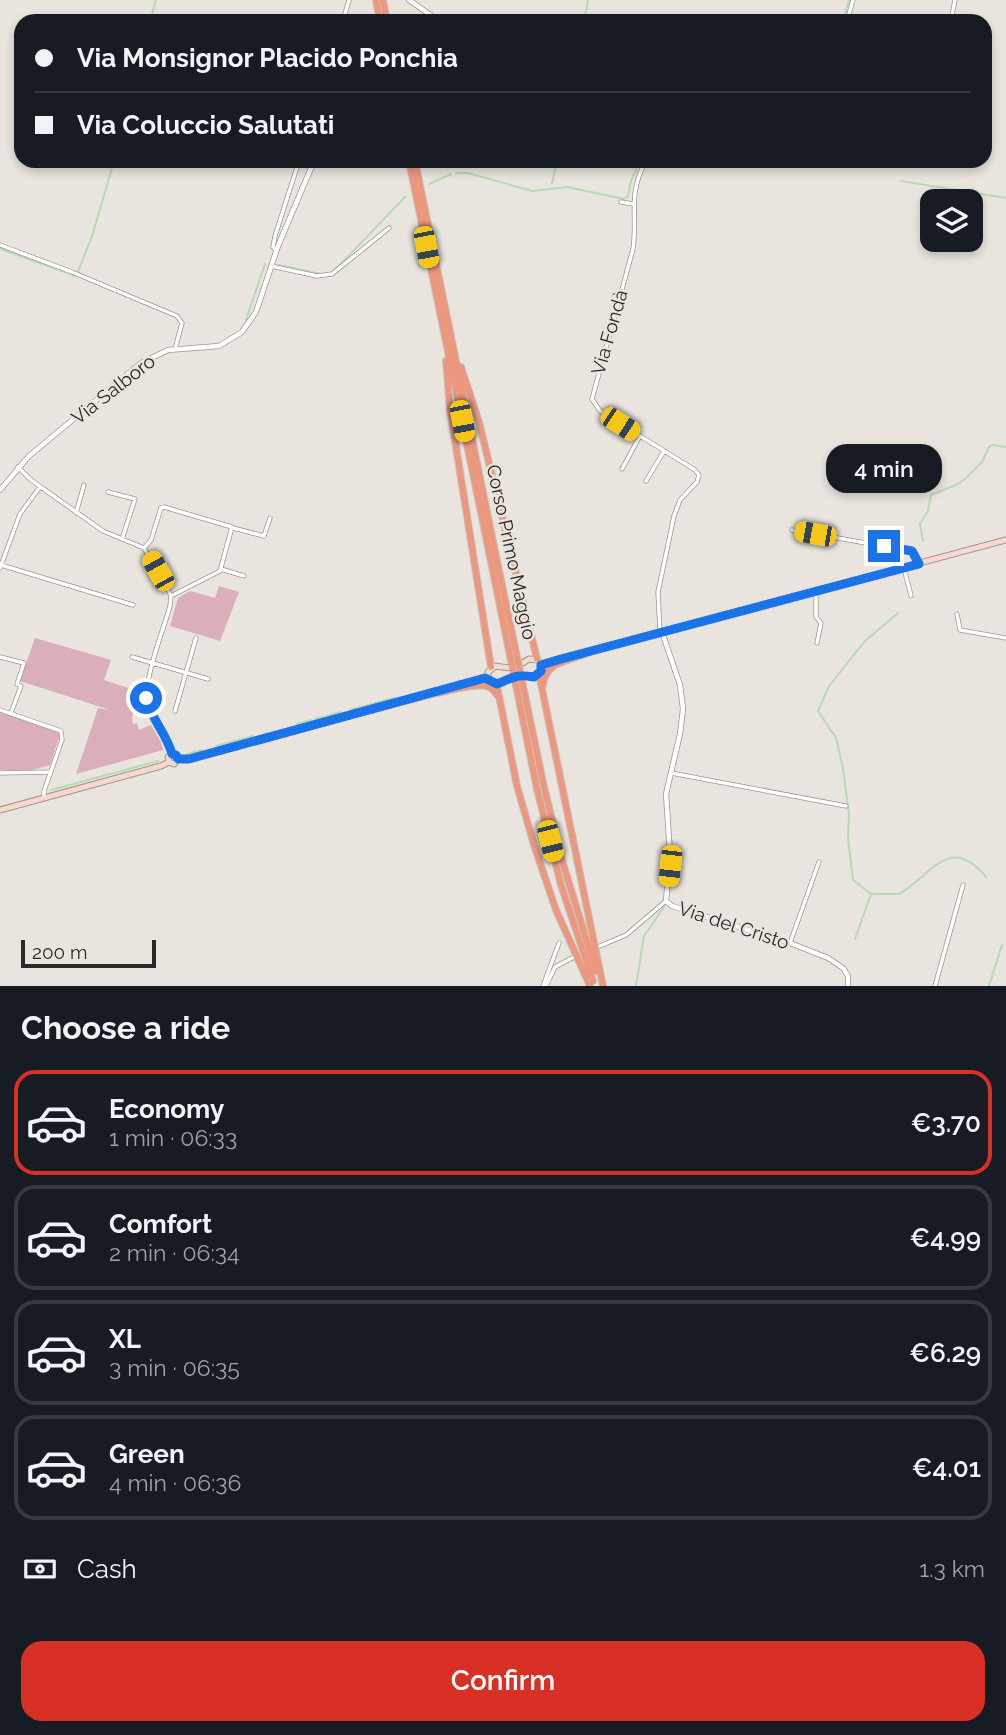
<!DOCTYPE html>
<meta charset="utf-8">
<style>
body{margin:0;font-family:Raleway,sans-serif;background:#20242c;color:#f1f3f6;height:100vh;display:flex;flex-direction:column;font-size:26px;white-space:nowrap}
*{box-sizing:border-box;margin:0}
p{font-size:23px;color:#9ea1a6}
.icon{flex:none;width:38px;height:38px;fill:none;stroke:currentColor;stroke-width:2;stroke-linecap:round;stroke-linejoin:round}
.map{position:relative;height:986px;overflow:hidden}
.details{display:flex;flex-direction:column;background:#171b24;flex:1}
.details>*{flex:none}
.top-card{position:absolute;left:14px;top:14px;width:978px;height:154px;border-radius:21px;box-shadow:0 4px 10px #0003;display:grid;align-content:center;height:154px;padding:0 21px;background:#171b24}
.controls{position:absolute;left:920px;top:189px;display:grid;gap:14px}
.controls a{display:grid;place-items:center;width:63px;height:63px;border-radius:14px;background:#171b24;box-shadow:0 4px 10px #0003;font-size:35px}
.scale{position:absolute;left:21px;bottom:18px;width:135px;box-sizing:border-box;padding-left:7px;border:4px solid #2b2926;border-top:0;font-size:19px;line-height:24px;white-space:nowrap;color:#2b2926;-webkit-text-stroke:5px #eae4de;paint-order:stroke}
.end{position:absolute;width:32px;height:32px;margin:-16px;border:9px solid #1a73e8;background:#fff;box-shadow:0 0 0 4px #fff}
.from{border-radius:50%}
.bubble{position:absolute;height:49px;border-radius:21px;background:#171b24;box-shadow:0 4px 10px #0003;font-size:23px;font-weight:600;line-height:49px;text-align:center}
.car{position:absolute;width:21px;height:42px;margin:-21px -10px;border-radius:9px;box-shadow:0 0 5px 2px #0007;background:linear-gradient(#f5c518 24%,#345 0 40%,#f5c518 0 76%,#345 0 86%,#f5c518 0)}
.top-card b{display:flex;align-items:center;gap:24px;height:66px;font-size:26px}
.top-card b+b{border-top:2px solid #363941}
.top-card i{width:18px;height:18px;background:#f1f3f6}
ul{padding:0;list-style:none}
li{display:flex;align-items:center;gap:21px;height:105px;margin:0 14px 10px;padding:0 7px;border:4px solid #363941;border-radius:21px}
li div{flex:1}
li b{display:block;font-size:26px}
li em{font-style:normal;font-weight:600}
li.active{border-color:#d93025}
li>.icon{width:63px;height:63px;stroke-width:1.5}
h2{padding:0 21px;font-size:32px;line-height:84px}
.pay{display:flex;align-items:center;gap:18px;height:77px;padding:0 21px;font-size:26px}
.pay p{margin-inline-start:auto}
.cta{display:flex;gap:14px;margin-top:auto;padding:14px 21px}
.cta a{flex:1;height:80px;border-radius:21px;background:#d93025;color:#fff;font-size:28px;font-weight:600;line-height:80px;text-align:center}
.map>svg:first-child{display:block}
</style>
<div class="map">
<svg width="1006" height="986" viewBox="0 0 1006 986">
<rect width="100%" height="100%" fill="#eae4de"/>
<!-- green -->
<path fill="#dbafb8" d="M219 586 239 592 220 641 170 626 178 598 190 591 215 598Z
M35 638 111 660 104 680 141 692 132 717 133 724 137 723 139 730 151 725 161 742 163 750 76 774 98 708 110 710 20 681Z
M0 713 59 732V738L50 765 29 771 0 770Z"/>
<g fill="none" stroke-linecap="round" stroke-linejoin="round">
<!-- stream -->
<path stroke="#b6dab2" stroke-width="2" d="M150 21 156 0
M584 21 588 0
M843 21 849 0
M456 173H468L532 191 567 187 624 199 628 196 631 181 640 161
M901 181 1006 198
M552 183 557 161
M429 184 451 174
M0 249 76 276
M278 265 321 274
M336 269 405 197
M78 272 93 233 114 161
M246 320 265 264
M923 541 920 524 928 511 931 495 958 484 966 478 982 462 989 447 993 445 1006 447
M350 710 394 698
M315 719 341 712
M297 724 311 720
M216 746 253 736
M187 754 202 750
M51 790 158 761
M873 894H899C930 877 949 832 986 877
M855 939 871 894 853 880 848 838 849 815 843 768 836 738 818 711 829 686 865 641 898 613
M636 986 644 936 664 907
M989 986 1002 945"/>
<defs>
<path id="minor" d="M343 21 349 0
M847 21 853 0
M951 21 955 0
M646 161C627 194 638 215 633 249L592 399 600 411 695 470 699 475 697 482 680 500 674 516 658 592 660 633
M621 202 633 204
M0 245 72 272 177 316 182 323 175 349
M276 251 273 247 275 236 299 161
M271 266 317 276 332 274 389 228
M18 467 31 480 103 531 144 548 168 590 171 596 170 606C164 629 141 684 148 706 154 723 167 736 172 754
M622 469 640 436
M646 481 664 451
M108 492 135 499 122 539
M76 513 84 485
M233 528 264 536 270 518
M792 530 906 550 915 554 919 563
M144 548 151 540 161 508 164 507 232 527 220 571 171 596
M1 565 133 605
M0 568 20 514 40 487
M904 568 911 596
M221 569 244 576
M816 591V617L821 623 817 643
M957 614 960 630 1006 638
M0 657 24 663 17 684 21 686 11 713
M132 657 208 679
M0 710 61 731 62 740 44 791V798
M175 711 196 638
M0 773 50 772
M671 773 846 806
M790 943 819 862
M600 946 626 935 666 901
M543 986 559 943
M546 986 555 967 572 958
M935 986 963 885"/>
<path id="tertiary" d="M409 0 439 21
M0 490 29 456 141 363 168 350 219 346 242 332 256 312 278 246 314 161
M662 632 680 685 683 709 680 734 666 794 670 853 666 901 672 906 790 943 828 958 843 968 848 976V986"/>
<path id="secondary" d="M590 651 1006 540
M541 665 570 656
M488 678V672L495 666C513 669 514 669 529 659L538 660
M492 682 500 683C512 674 520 675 534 677L540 672
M457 686 488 678
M169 762 168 757 172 754 176 755 178 759
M0 810 161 766 169 762 174 764 178 759H189L428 695"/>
<path id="trunk" d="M376 0 380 21
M383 0 387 21
M409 161 489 552
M415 161 495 551
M446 361 450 409 491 667
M461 367 479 422 537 659
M539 674 603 986
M493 683 498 691 517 786 534 845 556 910 590 986
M543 685C545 660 571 662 591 651
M426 695C441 694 477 681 489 687 492 688 495 692 497 695
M544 787 561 857 596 971
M537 789 561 885 593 981"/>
</defs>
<!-- minor casing -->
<use href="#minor" stroke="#9c9791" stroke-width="5"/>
<!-- tertiary casing -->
<use href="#tertiary" stroke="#9c9791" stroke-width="6"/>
<!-- secondary casing -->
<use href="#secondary" stroke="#9c9791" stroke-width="7"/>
<!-- trunk casing -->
<use href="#trunk" stroke="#c4c3c2" stroke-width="8"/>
<!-- minor -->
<use href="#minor" stroke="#fff" stroke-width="3.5"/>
<!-- tertiary -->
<use href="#tertiary" stroke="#fff" stroke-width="4.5"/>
<!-- secondary -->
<use href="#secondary" stroke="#f8d8ce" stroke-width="5"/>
<!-- trunk -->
<use href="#trunk" stroke="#ec987e" stroke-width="6"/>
<defs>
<path id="trunk-bridge" d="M495 551 544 787
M489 552 537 789"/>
</defs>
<!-- trunk-bridge casing -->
<use href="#trunk-bridge" stroke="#c4c3c2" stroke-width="8" stroke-linecap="butt"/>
<!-- trunk-bridge -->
<use href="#trunk-bridge" stroke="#ec987e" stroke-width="6"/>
</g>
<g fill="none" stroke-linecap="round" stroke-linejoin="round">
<!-- route -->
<path stroke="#1a73e8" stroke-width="9" d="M146 698C151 719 167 734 172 754L176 755 178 759H189L485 678 497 684C514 677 515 674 534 677L541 671V665L561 659 919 564 912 551 884 546"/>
</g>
<g text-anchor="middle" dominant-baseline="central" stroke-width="5" stroke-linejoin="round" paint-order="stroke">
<!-- street labels -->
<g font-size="19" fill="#2b2926" stroke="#eae4de">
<text transform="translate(609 332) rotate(-74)">Via Fondà</text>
<text transform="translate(113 389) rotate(-38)">Via Salboro</text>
<text transform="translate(512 552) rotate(78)">Corso Primo Maggio</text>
<text transform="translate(734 925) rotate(18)">Via del Cristo</text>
</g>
</g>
</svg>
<div class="controls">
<a><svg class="icon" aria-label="layers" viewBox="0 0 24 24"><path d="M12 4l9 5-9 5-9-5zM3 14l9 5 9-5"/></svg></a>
</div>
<div class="scale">200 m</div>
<i class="end from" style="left:146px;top:698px"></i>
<i class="end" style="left:884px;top:546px"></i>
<div class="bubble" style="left:826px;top:444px;width:116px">4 min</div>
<i class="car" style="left:426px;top:247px;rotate:169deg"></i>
<i class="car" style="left:462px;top:421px;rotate:169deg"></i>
<i class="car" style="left:620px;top:424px;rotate:123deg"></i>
<i class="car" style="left:815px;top:534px;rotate:280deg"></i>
<i class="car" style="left:158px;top:571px;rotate:331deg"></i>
<i class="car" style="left:550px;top:841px;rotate:166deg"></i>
<i class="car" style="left:670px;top:866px;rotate:186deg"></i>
<div class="top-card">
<b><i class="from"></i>Via Monsignor Placido Ponchia</b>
<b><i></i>Via Coluccio Salutati</b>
</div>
</div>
<section class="details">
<h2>Choose a ride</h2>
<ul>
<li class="active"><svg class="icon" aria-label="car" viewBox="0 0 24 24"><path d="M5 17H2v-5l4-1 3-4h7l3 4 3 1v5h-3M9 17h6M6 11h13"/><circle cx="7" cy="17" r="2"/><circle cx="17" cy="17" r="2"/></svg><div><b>Economy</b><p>1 min · 06:33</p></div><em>€3.70</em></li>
<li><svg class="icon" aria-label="car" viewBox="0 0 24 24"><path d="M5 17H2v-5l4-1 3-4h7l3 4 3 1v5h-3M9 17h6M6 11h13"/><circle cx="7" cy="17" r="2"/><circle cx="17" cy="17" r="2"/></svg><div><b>Comfort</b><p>2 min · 06:34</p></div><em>€4.99</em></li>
<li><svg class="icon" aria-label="car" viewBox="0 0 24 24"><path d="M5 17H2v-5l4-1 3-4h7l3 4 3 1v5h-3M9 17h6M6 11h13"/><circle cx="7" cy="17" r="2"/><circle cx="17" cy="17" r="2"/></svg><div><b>XL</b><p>3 min · 06:35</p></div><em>€6.29</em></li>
<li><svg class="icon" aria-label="car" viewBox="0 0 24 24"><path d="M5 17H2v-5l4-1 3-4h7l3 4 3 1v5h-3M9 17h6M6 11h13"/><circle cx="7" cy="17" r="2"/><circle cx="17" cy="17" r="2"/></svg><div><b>Green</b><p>4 min · 06:36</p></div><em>€4.01</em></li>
</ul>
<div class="pay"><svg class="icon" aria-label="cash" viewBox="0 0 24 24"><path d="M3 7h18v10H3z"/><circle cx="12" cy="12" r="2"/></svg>Cash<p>1.3 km</p></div>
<div class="cta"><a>Confirm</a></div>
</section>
